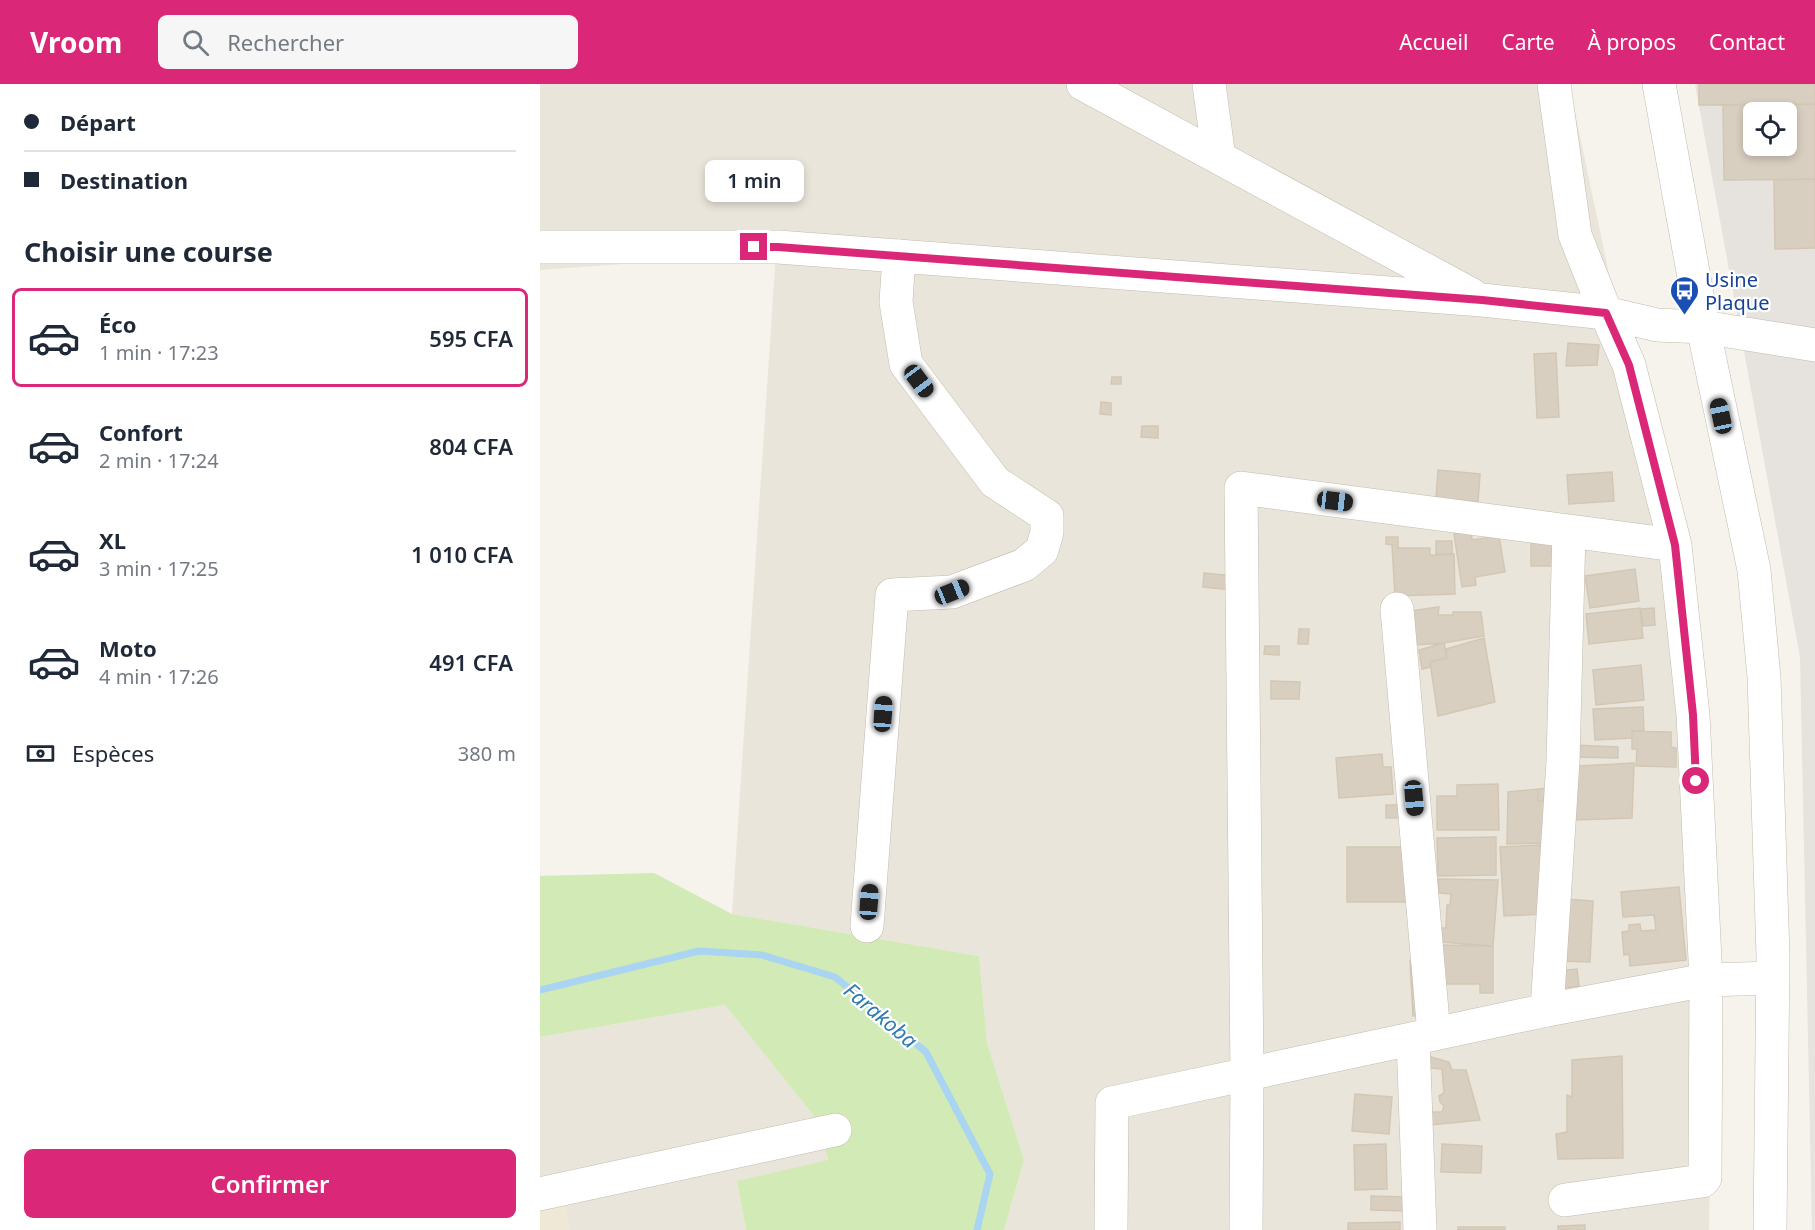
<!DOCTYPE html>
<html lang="fr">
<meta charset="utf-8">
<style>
body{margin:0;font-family:"Noto Sans",sans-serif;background:#f6f6f7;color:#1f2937;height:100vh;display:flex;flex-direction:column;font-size:22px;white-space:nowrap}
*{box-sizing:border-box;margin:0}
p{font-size:20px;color:#747a83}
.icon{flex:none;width:33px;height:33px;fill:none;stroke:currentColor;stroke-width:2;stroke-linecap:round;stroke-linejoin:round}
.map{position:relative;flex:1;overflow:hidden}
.sheet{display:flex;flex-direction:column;background:#fff;width:540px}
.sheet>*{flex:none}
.guide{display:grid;align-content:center;height:132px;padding:0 24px;background:#fff}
.controls{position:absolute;left:1203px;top:18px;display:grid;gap:12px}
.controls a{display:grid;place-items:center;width:54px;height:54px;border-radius:9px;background:#fff;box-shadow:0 3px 9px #0003;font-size:30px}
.end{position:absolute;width:27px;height:27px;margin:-14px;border:8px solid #db2777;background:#fff;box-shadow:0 0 0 3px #fff}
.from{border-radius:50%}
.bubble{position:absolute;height:42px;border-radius:9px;background:#fff;box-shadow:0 3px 9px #0003;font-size:20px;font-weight:600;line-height:42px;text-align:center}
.car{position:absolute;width:18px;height:36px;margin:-18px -9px;border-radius:8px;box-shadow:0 0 4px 2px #0007;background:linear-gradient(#222 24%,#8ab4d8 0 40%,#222 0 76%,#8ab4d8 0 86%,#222 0)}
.guide b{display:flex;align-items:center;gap:21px;height:57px;font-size:22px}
.guide b+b{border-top:2px solid #e0e1e3}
.guide i{width:15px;height:15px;background:#1f2937}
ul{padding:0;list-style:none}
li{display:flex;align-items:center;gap:18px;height:99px;margin:0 12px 9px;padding:0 12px;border:3px solid transparent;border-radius:9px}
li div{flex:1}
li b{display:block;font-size:22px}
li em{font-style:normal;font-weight:600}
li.active{border-color:#db2777}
li>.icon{width:54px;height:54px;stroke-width:1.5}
h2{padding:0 24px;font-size:27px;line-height:72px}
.pay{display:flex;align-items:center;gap:15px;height:66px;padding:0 24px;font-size:22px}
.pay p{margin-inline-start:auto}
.primary-button{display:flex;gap:12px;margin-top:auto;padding:12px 24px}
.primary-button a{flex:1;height:69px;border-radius:9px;background:#db2777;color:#fff;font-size:24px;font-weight:600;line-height:69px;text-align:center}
header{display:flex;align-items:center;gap:36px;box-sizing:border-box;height:84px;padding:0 30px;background:#db2777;color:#fff}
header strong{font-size:28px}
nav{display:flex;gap:33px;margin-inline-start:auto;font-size:21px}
.search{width:420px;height:54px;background:#f6f6f7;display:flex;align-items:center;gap:15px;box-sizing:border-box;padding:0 21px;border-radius:9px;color:#747a83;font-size:22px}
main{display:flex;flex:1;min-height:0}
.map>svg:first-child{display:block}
</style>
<header>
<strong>Vroom</strong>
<div class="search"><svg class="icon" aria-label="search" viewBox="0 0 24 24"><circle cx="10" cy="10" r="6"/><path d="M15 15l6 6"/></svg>Rechercher</div>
<nav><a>Accueil</a><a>Carte</a><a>À propos</a><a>Contact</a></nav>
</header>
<main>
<section class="sheet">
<div class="guide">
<b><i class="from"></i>Départ</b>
<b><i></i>Destination</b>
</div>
<h2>Choisir une course</h2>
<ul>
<li class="active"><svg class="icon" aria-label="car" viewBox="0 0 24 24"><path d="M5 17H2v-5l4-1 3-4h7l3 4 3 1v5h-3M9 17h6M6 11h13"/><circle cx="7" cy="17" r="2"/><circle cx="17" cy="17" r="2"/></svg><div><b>Éco</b><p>1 min · 17:23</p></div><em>595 CFA</em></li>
<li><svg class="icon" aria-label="car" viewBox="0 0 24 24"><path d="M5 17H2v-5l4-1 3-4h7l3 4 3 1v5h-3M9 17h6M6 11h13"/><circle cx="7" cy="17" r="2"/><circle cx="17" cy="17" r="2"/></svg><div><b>Confort</b><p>2 min · 17:24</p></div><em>804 CFA</em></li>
<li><svg class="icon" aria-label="car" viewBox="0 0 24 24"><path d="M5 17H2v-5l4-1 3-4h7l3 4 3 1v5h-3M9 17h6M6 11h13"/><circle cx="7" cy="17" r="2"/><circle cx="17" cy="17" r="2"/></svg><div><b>XL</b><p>3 min · 17:25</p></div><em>1 010 CFA</em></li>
<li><svg class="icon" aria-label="car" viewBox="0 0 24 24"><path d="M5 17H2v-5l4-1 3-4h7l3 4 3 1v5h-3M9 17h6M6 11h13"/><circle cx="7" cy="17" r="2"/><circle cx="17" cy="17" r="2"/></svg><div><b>Moto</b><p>4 min · 17:26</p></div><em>491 CFA</em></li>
</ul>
<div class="pay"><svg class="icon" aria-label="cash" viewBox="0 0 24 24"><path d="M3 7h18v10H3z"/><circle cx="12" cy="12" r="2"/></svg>Espèces<p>380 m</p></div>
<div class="primary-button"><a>Confirmer</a></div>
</section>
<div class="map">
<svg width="1275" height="1146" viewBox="0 0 1275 1146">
<rect width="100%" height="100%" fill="#f6f3ec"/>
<!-- residential -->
<path fill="#eae5da" d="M0 0H1029L1134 499 1173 951 1169 1146H464L484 1076 447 959 439 872 192 830 236 169 0 186Z
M185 921 274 1032 288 1077 197 1097 206 1146H0V953Z"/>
<!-- industrial -->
<path fill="#e6e2dd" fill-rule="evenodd" d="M1155 0H1275V1146H1272L1260 573ZM1214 28H1246V62H1214Z"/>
<!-- education -->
<path fill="#efe8d6" d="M25 1117 30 1146H0V1122Z"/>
<!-- green -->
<path fill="#d2eab5" d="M114 789 192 830 439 872 447 959 484 1076 464 1146H206L197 1097 288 1076 274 1032 185 921 0 953V792Z"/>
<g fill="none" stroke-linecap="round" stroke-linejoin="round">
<!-- stream -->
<path stroke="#a9d4f2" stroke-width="7" d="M0 906 159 867 222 871 295 893 386 968 450 1090 437 1146"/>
</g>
<!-- building -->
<path fill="#d8cfc1" stroke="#d3c7b4" stroke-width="1.5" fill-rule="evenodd" d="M1159 0H1275V20L1159 21Z
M1275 20V95L1184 96 1183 21ZM1214 28H1246V62H1214Z
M1275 95V164L1235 165 1234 96Z
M1028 259 1059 261 1057 281 1026 282Z
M1016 269 1019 333 997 334 994 270Z
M572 293H581V300H571Z
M561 318 571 319V331L560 330Z
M602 342H618V354L601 353Z
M898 386 940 390 938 418 896 414Z
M1072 388 1074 417 1029 420 1027 391Z
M931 447 932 456 959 452 965 488 935 493 936 501 922 503 914 450Z
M846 453H858V464H890V471L914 470 915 510 855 512 852 461 846 460Z
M991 453H1027L1026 482H991Z
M896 457H912V470H896Z
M1095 485 1099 517 1050 524 1045 492Z
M664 489 694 492 693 506 663 503Z
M899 523 898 531H913V528H941L944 552 904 559 876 561 871 527Z
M1100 524 1103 554 1049 560 1046 530Z
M1114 524 1115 541 1103 542 1101 525Z
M759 545H769L768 560H758Z
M944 554 955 618 898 632 890 578 907 574 906 565Z
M904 559 907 574 890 578 891 583 882 585 879 566Z
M725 562H739V571L724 570Z
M1101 581 1104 616 1056 621 1053 586Z
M731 597 760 598 759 615H731Z
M1103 623 1104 647H1092V654L1055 656 1053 625Z
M1092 647 1131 648V663L1136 664V683L1096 682 1097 665H1092Z
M1034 661 1078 663V674L1034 673Z
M842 670 843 683H851L853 710 799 714 796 674Z
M1094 679 1092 734 1035 736 1038 682Z
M958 700 959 746H897V712H917V701Z
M1007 704V717H998V705Z
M998 705V717H1007L1009 759 967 760 968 708Z
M858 709 868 734H846V721H857Z
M956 753V791L898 792 897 754Z
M1002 761 1005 830 964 832 960 763Z
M807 763H874V818H807Z
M898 795 958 796 953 862 900 858 899 844H906L907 821H910L911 810 899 809Z
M1139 803 1146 876 1090 882 1089 870 1084 871 1082 848 1089 847V841L1100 840 1101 847 1116 846 1114 831 1083 833 1081 808Z
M1023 815 1053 817 1050 878 1019 877Z
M899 861 953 862V909H940V900H900Z
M870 877H883L886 931 873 932Z
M1037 885 1039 902 1019 905V887Z
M1082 972 1083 1074 1018 1075 1016 1050 1027 1048V1011L1032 1013V976Z
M891 973 909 978 912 986H926L940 1036 890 1041V1028H902L904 1022 900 1018 899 1012 904 1009 902 985 890 984Z
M815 1010 852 1013 849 1050 812 1047Z
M846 1060 847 1105 815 1106 814 1061Z
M902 1060 942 1062 941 1089 901 1088Z
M831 1112 866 1113V1127L831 1126Z
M860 1138V1146H808V1139Z
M1045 1141V1146H1018V1142Z
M918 1143H965V1146H918Z"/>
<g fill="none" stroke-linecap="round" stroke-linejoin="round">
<defs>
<path id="minor" d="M543 0 932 211
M669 0 679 74
M1014 0 1035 151 1066 229 1089 281 1135 461 1153 631 1166 896 1165 1094 1162 1097 1025 1116
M1119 0 1163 243 1214 486 1224 593 1233 872 1230 1146
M0 163H238L942 216 1066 229 1117 241 1163 243 1275 261
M857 525 894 950
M327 842 352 511 412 508 484 481 502 466 507 448V432L455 398 366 280 356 218 359 172
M1007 926 1023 677 1029 447
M873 955 880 1146
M0 1110 295 1046
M571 1146 572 1019 1007 926 1166 896 1233 894
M706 1146 707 990 701 404 1135 461"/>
</defs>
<!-- minor casing -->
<use href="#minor" stroke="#c2bbae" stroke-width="34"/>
<!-- minor -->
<use href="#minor" stroke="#fff" stroke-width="33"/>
</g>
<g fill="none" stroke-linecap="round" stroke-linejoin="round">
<!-- route -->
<path stroke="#db2777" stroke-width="8" d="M214 163H238L942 216 1066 229 1089 281 1135 461 1153 631 1156 697"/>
</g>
<!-- icons -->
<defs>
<symbol id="bus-pin" viewBox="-11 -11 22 30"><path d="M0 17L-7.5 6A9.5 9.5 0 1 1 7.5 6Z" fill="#1a4fb4" stroke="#fff"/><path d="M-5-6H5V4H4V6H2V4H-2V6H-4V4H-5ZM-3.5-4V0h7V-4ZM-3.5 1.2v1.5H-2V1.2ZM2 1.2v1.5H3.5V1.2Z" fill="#fff"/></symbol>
</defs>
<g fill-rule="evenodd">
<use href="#bus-pin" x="1128" y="190" width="33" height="45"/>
</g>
<g text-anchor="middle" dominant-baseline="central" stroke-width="4.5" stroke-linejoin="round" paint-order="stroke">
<!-- transit labels -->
<g font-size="20" fill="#164399" stroke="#fff" text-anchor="start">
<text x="1165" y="195">Usine<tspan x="1165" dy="23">Plaque</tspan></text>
</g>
<!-- water labels -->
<g font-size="21" font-style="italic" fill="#2e7ab2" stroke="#fff">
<text transform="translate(341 931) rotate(40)">Farakoba</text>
</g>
</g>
</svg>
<div class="controls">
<a><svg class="icon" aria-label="locate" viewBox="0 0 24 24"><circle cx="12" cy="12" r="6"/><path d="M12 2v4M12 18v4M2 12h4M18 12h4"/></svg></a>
</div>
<i class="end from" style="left:1156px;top:697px"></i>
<i class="end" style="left:214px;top:163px"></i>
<div class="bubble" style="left:165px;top:76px;width:99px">1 min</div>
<i class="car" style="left:379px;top:297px;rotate:143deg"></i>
<i class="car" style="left:1181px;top:332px;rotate:348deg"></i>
<i class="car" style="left:795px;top:417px;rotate:97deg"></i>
<i class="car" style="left:412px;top:508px;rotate:68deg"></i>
<i class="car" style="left:343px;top:630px;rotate:4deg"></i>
<i class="car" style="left:874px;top:714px;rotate:175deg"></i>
<i class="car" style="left:329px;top:818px;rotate:4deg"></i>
</div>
</main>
